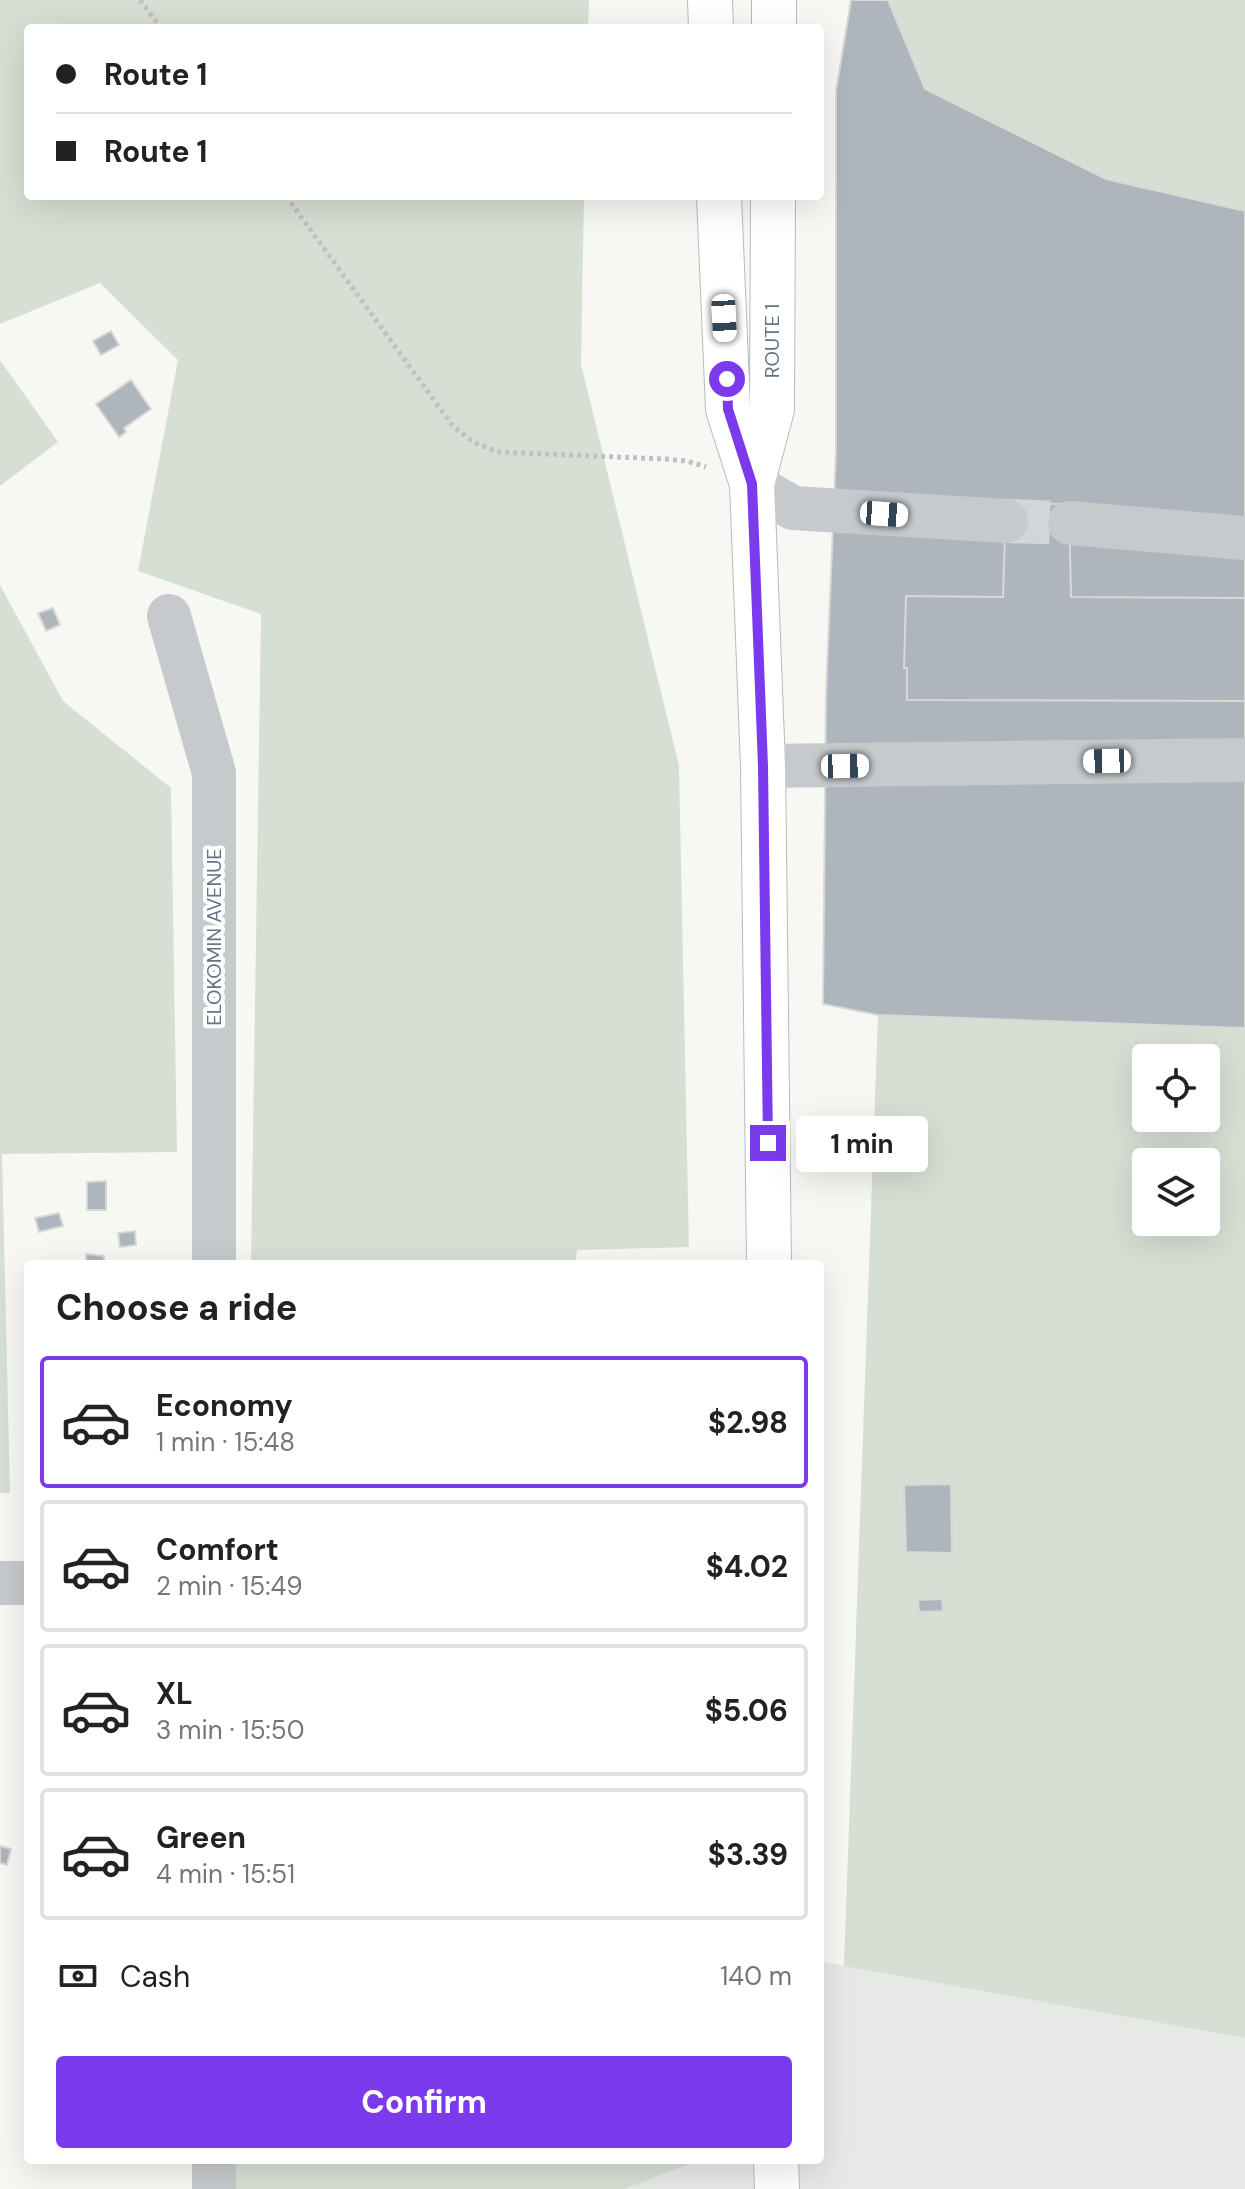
<!DOCTYPE html>
<meta charset="utf-8">
<style>
body{margin:0;font-family:"DM Sans",sans-serif;background:#f6f6f6;color:#222;height:100vh;display:flex;flex-direction:column;font-size:30px;white-space:nowrap}
*{box-sizing:border-box;margin:0}
p{font-size:26px;color:#767676}
.icon{flex:none;width:44px;height:44px;fill:none;stroke:currentColor;stroke-width:2;stroke-linecap:round;stroke-linejoin:round}
.map{position:relative;flex:1;overflow:hidden}
.side{position:absolute;left:24px;top:1260px;width:800px;height:904px;display:flex;flex-direction:column;background:#fff;border-radius:8px;box-shadow:0 8px 32px #0002}
.side>*{flex:none}
.banner{position:absolute;left:24px;top:24px;width:800px;height:176px;border-radius:8px;box-shadow:0 8px 32px #0002;display:grid;align-content:center;height:176px;padding:0 32px;background:#fff}
.tools{position:absolute;left:1132px;top:1044px;display:grid;gap:16px}
.tools a{display:grid;place-items:center;width:88px;height:88px;border-radius:8px;background:#fff;box-shadow:0 8px 32px #0002;font-size:40px}
.end{position:absolute;width:36px;height:36px;margin:-18px;border:10px solid #7c3aed;background:#fff;box-shadow:0 0 0 4px #fff}
.from{border-radius:50%}
.bubble{position:absolute;height:56px;border-radius:8px;background:#fff;box-shadow:0 8px 32px #0002;font-size:26px;font-weight:700;line-height:56px;text-align:center}
.car{position:absolute;width:24px;height:48px;margin:-24px -12px;border-radius:10px;box-shadow:0 0 6px 2px #0007;background:linear-gradient(#fff 24%,#345 0 40%,#fff 0 76%,#345 0 86%,#fff 0)}
.banner b{display:flex;align-items:center;gap:28px;height:76px;font-size:30px}
.banner b+b{border-top:2px solid #e0e0e0}
.banner i{width:20px;height:20px;background:#222}
ul{padding:0;list-style:none}
li{display:flex;align-items:center;gap:24px;height:132px;margin:0 16px 12px;padding:0 16px;border:4px solid #e0e0e0;border-radius:8px}
li div{flex:1}
li b{display:block;font-size:30px}
li em{font-style:normal;font-weight:700}
li.selected{border-color:#7c3aed}
li>.icon{width:72px;height:72px;stroke-width:1.5}
h2{padding:0 32px;font-size:36px;line-height:96px}
.pay{display:flex;align-items:center;gap:20px;height:88px;padding:0 32px;font-size:30px}
.pay p{margin-inline-start:auto}
.button{display:flex;gap:16px;margin-top:auto;padding:16px 32px}
.button a{flex:1;height:92px;border-radius:8px;background:#7c3aed;color:#fff;font-size:32px;font-weight:700;line-height:92px;text-align:center}
.map>svg:first-child{display:block}
</style>
<div class="map">
<svg width="1245" height="2189" viewBox="0 0 1245 2189">
<rect width="100%" height="100%" fill="#f7f7f3"/>
<!-- built -->
<path fill="#e7e9e7" d="M820 1961 1245 2038V2189H624L700 2160H820Z"/>
<!-- green -->
<path fill="#d7dfd4" fill-rule="evenodd" d="M0 0H589L588 28H28V196H584L581 364 679 766 689 1247 577 1250 575 1264H251L261 614 138 571 178 360 100 283 0 324Z
M888 0H1245V211L1106 179 925 89Z
M0 360 58 442 0 486Z
M0 585 63 701 171 788 177 1152 2 1154 10 1493H0Z
M878 1015 1245 1028V2038L844 1966ZM1146 1058H1206V1118H1146ZM1146 1162H1206V1222H1146Z
M236 2160H700L624 2189H236Z"/>
<!-- building -->
<path fill="#aeb5bc" stroke="#d8d8d6" stroke-width="2" d="M851 0H888L925 89 1106 179 1245 211V1028L878 1015 823 1004 826 694 836 451V91Z
M111 331 119 345 101 355 93 341Z
M131 380 151 409 124 428 126 432 119 437 96 404Z
M1006 503 1069 504 1071 597 1245 598V701L907 700V668H904L906 596 1003 597Z
M53 608 60 625 46 631 38 613Z
M106 1181V1210H87V1182Z
M59 1213 63 1226 39 1232 35 1218Z
M135 1231 136 1245 120 1247 118 1233Z
M86 1254 104 1256V1264H86Z
M951 1484 952 1553 906 1552 904 1485Z
M942 1599 943 1611 919 1612 918 1600Z
M0 1846 11 1849 7 1865 0 1863Z"/>
<g fill="none" stroke-linecap="round" stroke-linejoin="round">
<!-- minor-tunnel -->
<path stroke="#d2d6d8" stroke-width="44" stroke-dasharray="44 22" stroke-linecap="butt" d="M1006 521 1070 523"/>
<defs>
<path id="major" d="M710 0 711 28
M774 28V0
M719 196 728 409 752 484 763 766 769 1264
M752 484 772 409 773 196
M776 2160 777 2189"/>
</defs>
<!-- major casing -->
<use href="#major" stroke="#b7bbbf" stroke-width="46"/>
<!-- path -->
<path stroke="#c0c1c4" stroke-width="5" stroke-dasharray="4 4" stroke-linecap="butt" d="M140 0 161 28
M286 196 452 425 473 442 498 452 666 459 687 461 706 467"/>
<!-- minor -->
<path stroke="#c6cacd" stroke-width="44" d="M752 484 793 508 1006 521
M1070 523 1245 538
M169 616 214 773V1264
M763 766 1245 760
M0 1583H28
M214 2160V2189"/>
<!-- major -->
<use href="#major" stroke="#fff" stroke-width="44"/>
</g>
<g fill="none" stroke-linecap="round" stroke-linejoin="round">
<!-- route -->
<path stroke="#7c3aed" stroke-width="10" d="M727 379 728 409 752 484 763 766 768 1143"/>
</g>
<g text-anchor="middle" dominant-baseline="central" stroke-width="8" stroke-linejoin="round" paint-order="stroke">
<!-- street labels -->
<g font-size="20" fill="#647486" stroke="#fff">
<text transform="translate(772 341) rotate(-90)">ROUTE 1</text>
<text transform="translate(214 937) rotate(-90)">ELOKOMIN AVENUE</text>
</g>
</g>
</svg>
<div class="tools">
<a><svg class="icon" aria-label="locate" viewBox="0 0 24 24"><circle cx="12" cy="12" r="6"/><path d="M12 2v4M12 18v4M2 12h4M18 12h4"/></svg></a>
<a><svg class="icon" aria-label="layers" viewBox="0 0 24 24"><path d="M12 4l9 5-9 5-9-5zM3 14l9 5 9-5"/></svg></a>
</div>
<i class="end from" style="left:727px;top:379px"></i>
<i class="end" style="left:768px;top:1143px"></i>
<div class="bubble" style="left:796px;top:1116px;width:132px">1 min</div>
<i class="car" style="left:724px;top:318px;rotate:177deg"></i>
<i class="car" style="left:884px;top:514px;rotate:94deg"></i>
<i class="car" style="left:1107px;top:761px;rotate:269deg"></i>
<i class="car" style="left:845px;top:766px;rotate:89deg"></i>
<div class="banner">
<b><i class="from"></i>Route 1</b>
<b><i></i>Route 1</b>
</div>
<section class="side">
<h2>Choose a ride</h2>
<ul>
<li class="selected"><svg class="icon" aria-label="car" viewBox="0 0 24 24"><path d="M5 17H2v-5l4-1 3-4h7l3 4 3 1v5h-3M9 17h6M6 11h13"/><circle cx="7" cy="17" r="2"/><circle cx="17" cy="17" r="2"/></svg><div><b>Economy</b><p>1 min · 15:48</p></div><em>$2.98</em></li>
<li><svg class="icon" aria-label="car" viewBox="0 0 24 24"><path d="M5 17H2v-5l4-1 3-4h7l3 4 3 1v5h-3M9 17h6M6 11h13"/><circle cx="7" cy="17" r="2"/><circle cx="17" cy="17" r="2"/></svg><div><b>Comfort</b><p>2 min · 15:49</p></div><em>$4.02</em></li>
<li><svg class="icon" aria-label="car" viewBox="0 0 24 24"><path d="M5 17H2v-5l4-1 3-4h7l3 4 3 1v5h-3M9 17h6M6 11h13"/><circle cx="7" cy="17" r="2"/><circle cx="17" cy="17" r="2"/></svg><div><b>XL</b><p>3 min · 15:50</p></div><em>$5.06</em></li>
<li><svg class="icon" aria-label="car" viewBox="0 0 24 24"><path d="M5 17H2v-5l4-1 3-4h7l3 4 3 1v5h-3M9 17h6M6 11h13"/><circle cx="7" cy="17" r="2"/><circle cx="17" cy="17" r="2"/></svg><div><b>Green</b><p>4 min · 15:51</p></div><em>$3.39</em></li>
</ul>
<div class="pay"><svg class="icon" aria-label="cash" viewBox="0 0 24 24"><path d="M3 7h18v10H3z"/><circle cx="12" cy="12" r="2"/></svg>Cash<p>140 m</p></div>
<div class="button"><a>Confirm</a></div>
</section>
</div>
